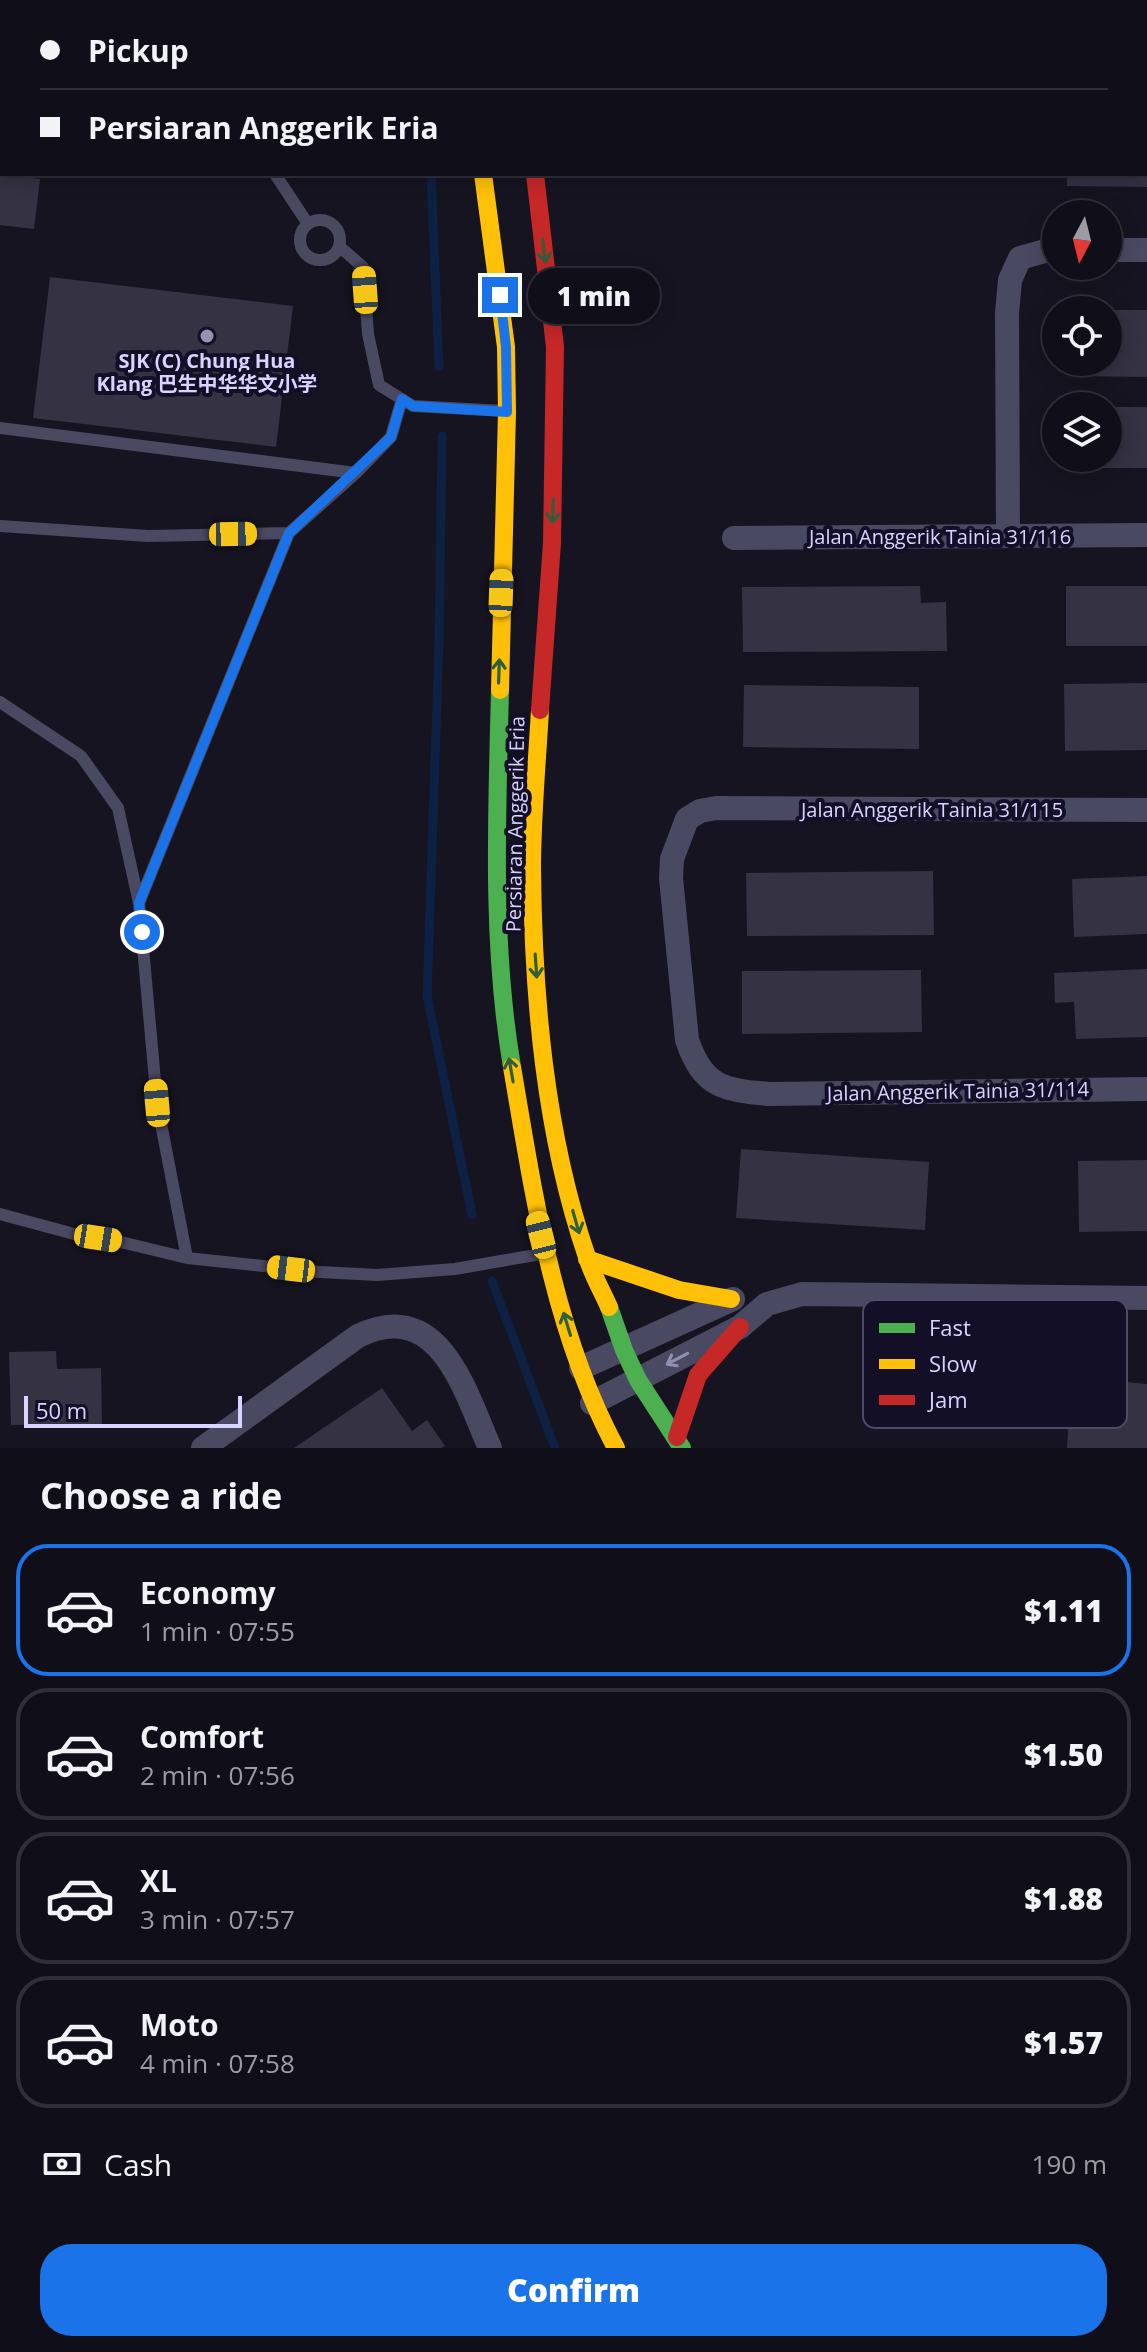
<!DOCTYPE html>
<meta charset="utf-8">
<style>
body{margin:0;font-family:"Open Sans","Noto Sans SC",sans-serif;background:#1e1d26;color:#f1f3f6;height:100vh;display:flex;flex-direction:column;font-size:30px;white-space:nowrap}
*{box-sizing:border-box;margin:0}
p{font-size:26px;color:#9c9ca2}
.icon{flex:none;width:44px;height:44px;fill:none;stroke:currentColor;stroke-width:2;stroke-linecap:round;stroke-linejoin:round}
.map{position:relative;height:1448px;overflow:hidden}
.panel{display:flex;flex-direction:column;background:#100f19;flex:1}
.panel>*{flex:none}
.hud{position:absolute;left:0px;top:0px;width:1148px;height:176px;box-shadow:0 4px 20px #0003,0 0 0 2px #302f38;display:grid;align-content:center;height:176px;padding:0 40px;background:#100f19}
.needle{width:52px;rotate:187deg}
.controls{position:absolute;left:1042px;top:200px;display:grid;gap:16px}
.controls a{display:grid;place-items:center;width:80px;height:80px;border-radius:50%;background:#100f19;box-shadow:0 4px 20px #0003,0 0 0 2px #302f38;font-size:40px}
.scale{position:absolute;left:24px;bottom:20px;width:218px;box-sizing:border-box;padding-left:8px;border:4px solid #d9d4ff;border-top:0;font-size:22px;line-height:28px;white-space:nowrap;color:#d9d4ff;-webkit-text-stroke:6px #130f26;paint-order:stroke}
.end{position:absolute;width:36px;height:36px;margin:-18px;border:10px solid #1a73e8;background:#fff;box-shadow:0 0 0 4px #fff}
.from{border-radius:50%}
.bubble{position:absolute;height:56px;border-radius:28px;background:#100f19;box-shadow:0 4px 20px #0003,0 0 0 2px #302f38;font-size:26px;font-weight:800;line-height:56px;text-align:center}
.car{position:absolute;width:24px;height:48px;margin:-24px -12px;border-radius:10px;box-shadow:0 0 6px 2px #0007;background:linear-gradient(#f5c518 24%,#345 0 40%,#f5c518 0 76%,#345 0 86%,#f5c518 0)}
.hud b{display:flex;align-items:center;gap:28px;height:76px;font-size:30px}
.hud b+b{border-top:2px solid #302f38}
.hud i{width:20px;height:20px;background:#f1f3f6}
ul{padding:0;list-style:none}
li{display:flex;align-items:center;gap:24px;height:132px;margin:0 16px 12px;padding:0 24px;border:4px solid #302f38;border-radius:32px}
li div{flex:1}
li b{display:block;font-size:30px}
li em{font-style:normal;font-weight:800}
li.current{border-color:#1a73e8}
li>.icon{width:72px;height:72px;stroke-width:1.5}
h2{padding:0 40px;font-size:36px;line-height:96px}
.pay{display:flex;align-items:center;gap:20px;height:88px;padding:0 40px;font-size:30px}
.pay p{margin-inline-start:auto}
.cta{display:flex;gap:16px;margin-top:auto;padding:16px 40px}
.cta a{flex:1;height:92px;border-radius:32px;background:#1a73e8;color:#fff;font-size:32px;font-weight:800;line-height:92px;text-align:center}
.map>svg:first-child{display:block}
</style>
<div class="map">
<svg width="1147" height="1448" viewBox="0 0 1147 1448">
<rect width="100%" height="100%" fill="#161421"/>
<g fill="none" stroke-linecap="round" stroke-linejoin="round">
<!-- stream -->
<path stroke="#0d2144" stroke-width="9" d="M383 0 384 2
M431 174 439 367
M442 436 439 643 427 996 472 1215
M492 1281 555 1448"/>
</g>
<!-- building -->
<path fill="#343243" d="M0 174 40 179 34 229 0 225Z
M1067 174H1147V187L1067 186Z
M50 277 293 306 276 447 33 418Z
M1108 310H1147V377L1074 376 1075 362H1108Z
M1050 407H1056V435H1050Z
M1108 407H1147V468H1073L1074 458H1108Z
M920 586 921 603 946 602 947 651 743 652 742 587Z
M1066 586H1147V646H1066Z
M1147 683V750L1065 751 1064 684Z
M744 685 919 687V749L743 747Z
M933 871 934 935 747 936 746 873Z
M1147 876V934L1074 937 1072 879Z
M1147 969V1037L1076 1039 1074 1002 1055 1003 1054 973Z
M921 970 922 1032 742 1034V971Z
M741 1149 929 1162 925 1230 736 1218Z
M1147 1160V1231L1079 1232 1078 1161Z
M56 1351 57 1369 101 1368 102 1424 11 1425 9 1352Z
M1071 1379 1094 1381V1399L1123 1401 1125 1382 1147 1384V1448H1067Z
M382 1388 412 1431 427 1420 445 1446 441 1448H294Z"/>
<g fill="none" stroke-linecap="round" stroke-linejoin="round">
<!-- lane -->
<path stroke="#4a4962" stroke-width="12" d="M0 103H2
M275 174 308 224
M300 240a20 20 0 1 1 40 0a20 20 0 1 1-40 0Z
M340 247 363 267 368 334 379 385 413 406 504 411
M0 428 356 473 391 437 402 399
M0 526 148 536 289 533
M0 702 81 756 118 808 139 903 157 1103 187 1258
M139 903 289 533 356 473
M0 1214 78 1235 125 1243 187 1258 320 1272 377 1275 455 1269 541 1254"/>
<!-- street -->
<path stroke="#4a4962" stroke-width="24" d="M288 2V0
M0 44H2
M1108 250H1147
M1008 535 1007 313 1010 280 1020 258 1045 251H1056
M734 538 1147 535
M1147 810 716 808 700 811 687 819 672 859 671 878 687 1040C703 1087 723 1090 769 1094L1147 1089
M581 1368 733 1299
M592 1403 740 1327 767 1304 802 1294 1147 1298
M203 1448 358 1336C440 1296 465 1392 490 1448"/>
<!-- fast -->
<path stroke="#4caf50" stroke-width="18" d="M497 0 498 2
M500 690C497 815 491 943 512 1067
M609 1307 624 1350 638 1380 682 1448"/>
<!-- slow -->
<path stroke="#ffc107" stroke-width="18" d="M483 174 506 347 507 412 500 690
M540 710C537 763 532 816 532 868 533 998 545 1134 587 1257 592 1274 602 1291 609 1307
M512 1067C534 1196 553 1331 616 1448
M587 1259 679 1290 731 1299"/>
<!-- jam -->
<path stroke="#c62828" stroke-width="18" d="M447 0V2
M535 174 555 347 552 543 540 710
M677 1437 698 1375 740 1327"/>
</g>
<!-- one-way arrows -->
<defs><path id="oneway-shaft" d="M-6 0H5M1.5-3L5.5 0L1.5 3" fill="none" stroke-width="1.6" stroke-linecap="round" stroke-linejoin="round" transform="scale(2)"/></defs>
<g stroke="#305f3b">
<use href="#oneway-shaft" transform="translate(544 251) rotate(83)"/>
<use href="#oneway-shaft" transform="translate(553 511) rotate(91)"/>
<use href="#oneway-shaft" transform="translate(499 671) rotate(-88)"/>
<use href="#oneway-shaft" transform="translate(536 966) rotate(86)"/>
<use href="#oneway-shaft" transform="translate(511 1070) rotate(-100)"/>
<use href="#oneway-shaft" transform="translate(576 1222) rotate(74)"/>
<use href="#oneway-shaft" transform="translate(567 1324) rotate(-107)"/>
</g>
<use stroke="#928eb0" href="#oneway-shaft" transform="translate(677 1359) rotate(152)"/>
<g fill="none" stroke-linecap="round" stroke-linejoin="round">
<!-- route -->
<path stroke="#1a73e8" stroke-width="10" d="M142 932 139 903 289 533 391 437 402 399 413 406 507 412 506 347 500 295"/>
</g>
<!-- markers -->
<circle fill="#9591b1" stroke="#130f26" stroke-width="3" cx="207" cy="336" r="8"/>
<g text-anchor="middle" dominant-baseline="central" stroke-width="8" stroke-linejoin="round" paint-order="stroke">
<!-- poi labels -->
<g font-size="20" font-weight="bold" fill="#d9d4ff" stroke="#130f26">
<text x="207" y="360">SJK (C) Chung Hua<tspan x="207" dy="23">Klang 巴生中华华文小学</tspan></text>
</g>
<!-- street labels -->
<g font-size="20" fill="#d9d4ff" stroke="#130f26">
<text x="940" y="536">Jalan Anggerik Tainia 31/116</text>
<text x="932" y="809">Jalan Anggerik Tainia 31/115</text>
<text transform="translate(515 824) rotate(-89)">Persiaran Anggerik Eria</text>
<text transform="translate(958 1091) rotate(-1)">Jalan Anggerik Tainia 31/114</text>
</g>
</g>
<!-- legend -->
<rect x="863" y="1300" width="264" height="128" rx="12" fill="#130f26" stroke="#4e4a67" stroke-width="2"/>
<rect x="879" y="1323" width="36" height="10" fill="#4caf50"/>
<rect x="879" y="1359" width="36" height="10" fill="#ffc107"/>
<rect x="879" y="1395" width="36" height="10" fill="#c62828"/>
<g font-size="22" fill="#d9d4ff">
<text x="929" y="1336">Fast</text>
<text x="929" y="1372">Slow</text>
<text x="929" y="1408">Jam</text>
</g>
</svg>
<div class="controls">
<a><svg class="needle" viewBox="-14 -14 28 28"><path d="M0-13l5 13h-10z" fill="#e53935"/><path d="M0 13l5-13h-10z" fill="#9c9ca2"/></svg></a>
<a><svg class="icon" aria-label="locate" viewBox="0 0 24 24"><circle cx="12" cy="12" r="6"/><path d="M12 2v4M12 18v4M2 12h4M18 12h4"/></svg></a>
<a><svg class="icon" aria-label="layers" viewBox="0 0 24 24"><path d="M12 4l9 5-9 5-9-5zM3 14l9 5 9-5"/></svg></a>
</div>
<div class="scale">50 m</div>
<i class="end from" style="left:142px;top:932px"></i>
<i class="end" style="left:500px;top:295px"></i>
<div class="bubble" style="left:528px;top:268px;width:132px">1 min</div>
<i class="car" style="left:365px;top:290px;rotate:356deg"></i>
<i class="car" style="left:233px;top:534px;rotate:89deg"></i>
<i class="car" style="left:501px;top:593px;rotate:2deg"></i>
<i class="car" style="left:157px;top:1103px;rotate:355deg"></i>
<i class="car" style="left:541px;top:1235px;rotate:346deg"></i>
<i class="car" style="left:98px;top:1238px;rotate:99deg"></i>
<i class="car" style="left:291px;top:1269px;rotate:277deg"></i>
<div class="hud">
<b><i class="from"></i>Pickup</b>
<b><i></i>Persiaran Anggerik Eria</b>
</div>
</div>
<section class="panel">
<h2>Choose a ride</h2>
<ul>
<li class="current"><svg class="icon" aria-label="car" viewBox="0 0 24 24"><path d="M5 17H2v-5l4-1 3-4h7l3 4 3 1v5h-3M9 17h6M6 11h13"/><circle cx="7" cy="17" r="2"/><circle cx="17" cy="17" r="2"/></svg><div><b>Economy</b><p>1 min · 07:55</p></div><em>$1.11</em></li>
<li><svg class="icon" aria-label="car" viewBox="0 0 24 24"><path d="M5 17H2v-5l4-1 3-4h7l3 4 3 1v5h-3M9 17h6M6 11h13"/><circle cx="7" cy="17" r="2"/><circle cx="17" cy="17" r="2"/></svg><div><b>Comfort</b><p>2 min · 07:56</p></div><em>$1.50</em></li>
<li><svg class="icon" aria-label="car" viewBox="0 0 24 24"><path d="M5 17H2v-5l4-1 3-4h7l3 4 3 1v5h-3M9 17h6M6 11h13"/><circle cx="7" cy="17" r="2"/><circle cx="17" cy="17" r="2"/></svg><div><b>XL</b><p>3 min · 07:57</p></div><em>$1.88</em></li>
<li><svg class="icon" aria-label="car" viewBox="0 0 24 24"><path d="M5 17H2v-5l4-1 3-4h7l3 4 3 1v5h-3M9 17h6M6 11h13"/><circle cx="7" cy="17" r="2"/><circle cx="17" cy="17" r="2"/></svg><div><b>Moto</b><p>4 min · 07:58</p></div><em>$1.57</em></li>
</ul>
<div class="pay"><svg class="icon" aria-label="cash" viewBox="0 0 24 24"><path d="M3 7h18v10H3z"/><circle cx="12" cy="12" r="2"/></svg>Cash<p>190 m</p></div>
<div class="cta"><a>Confirm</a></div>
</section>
